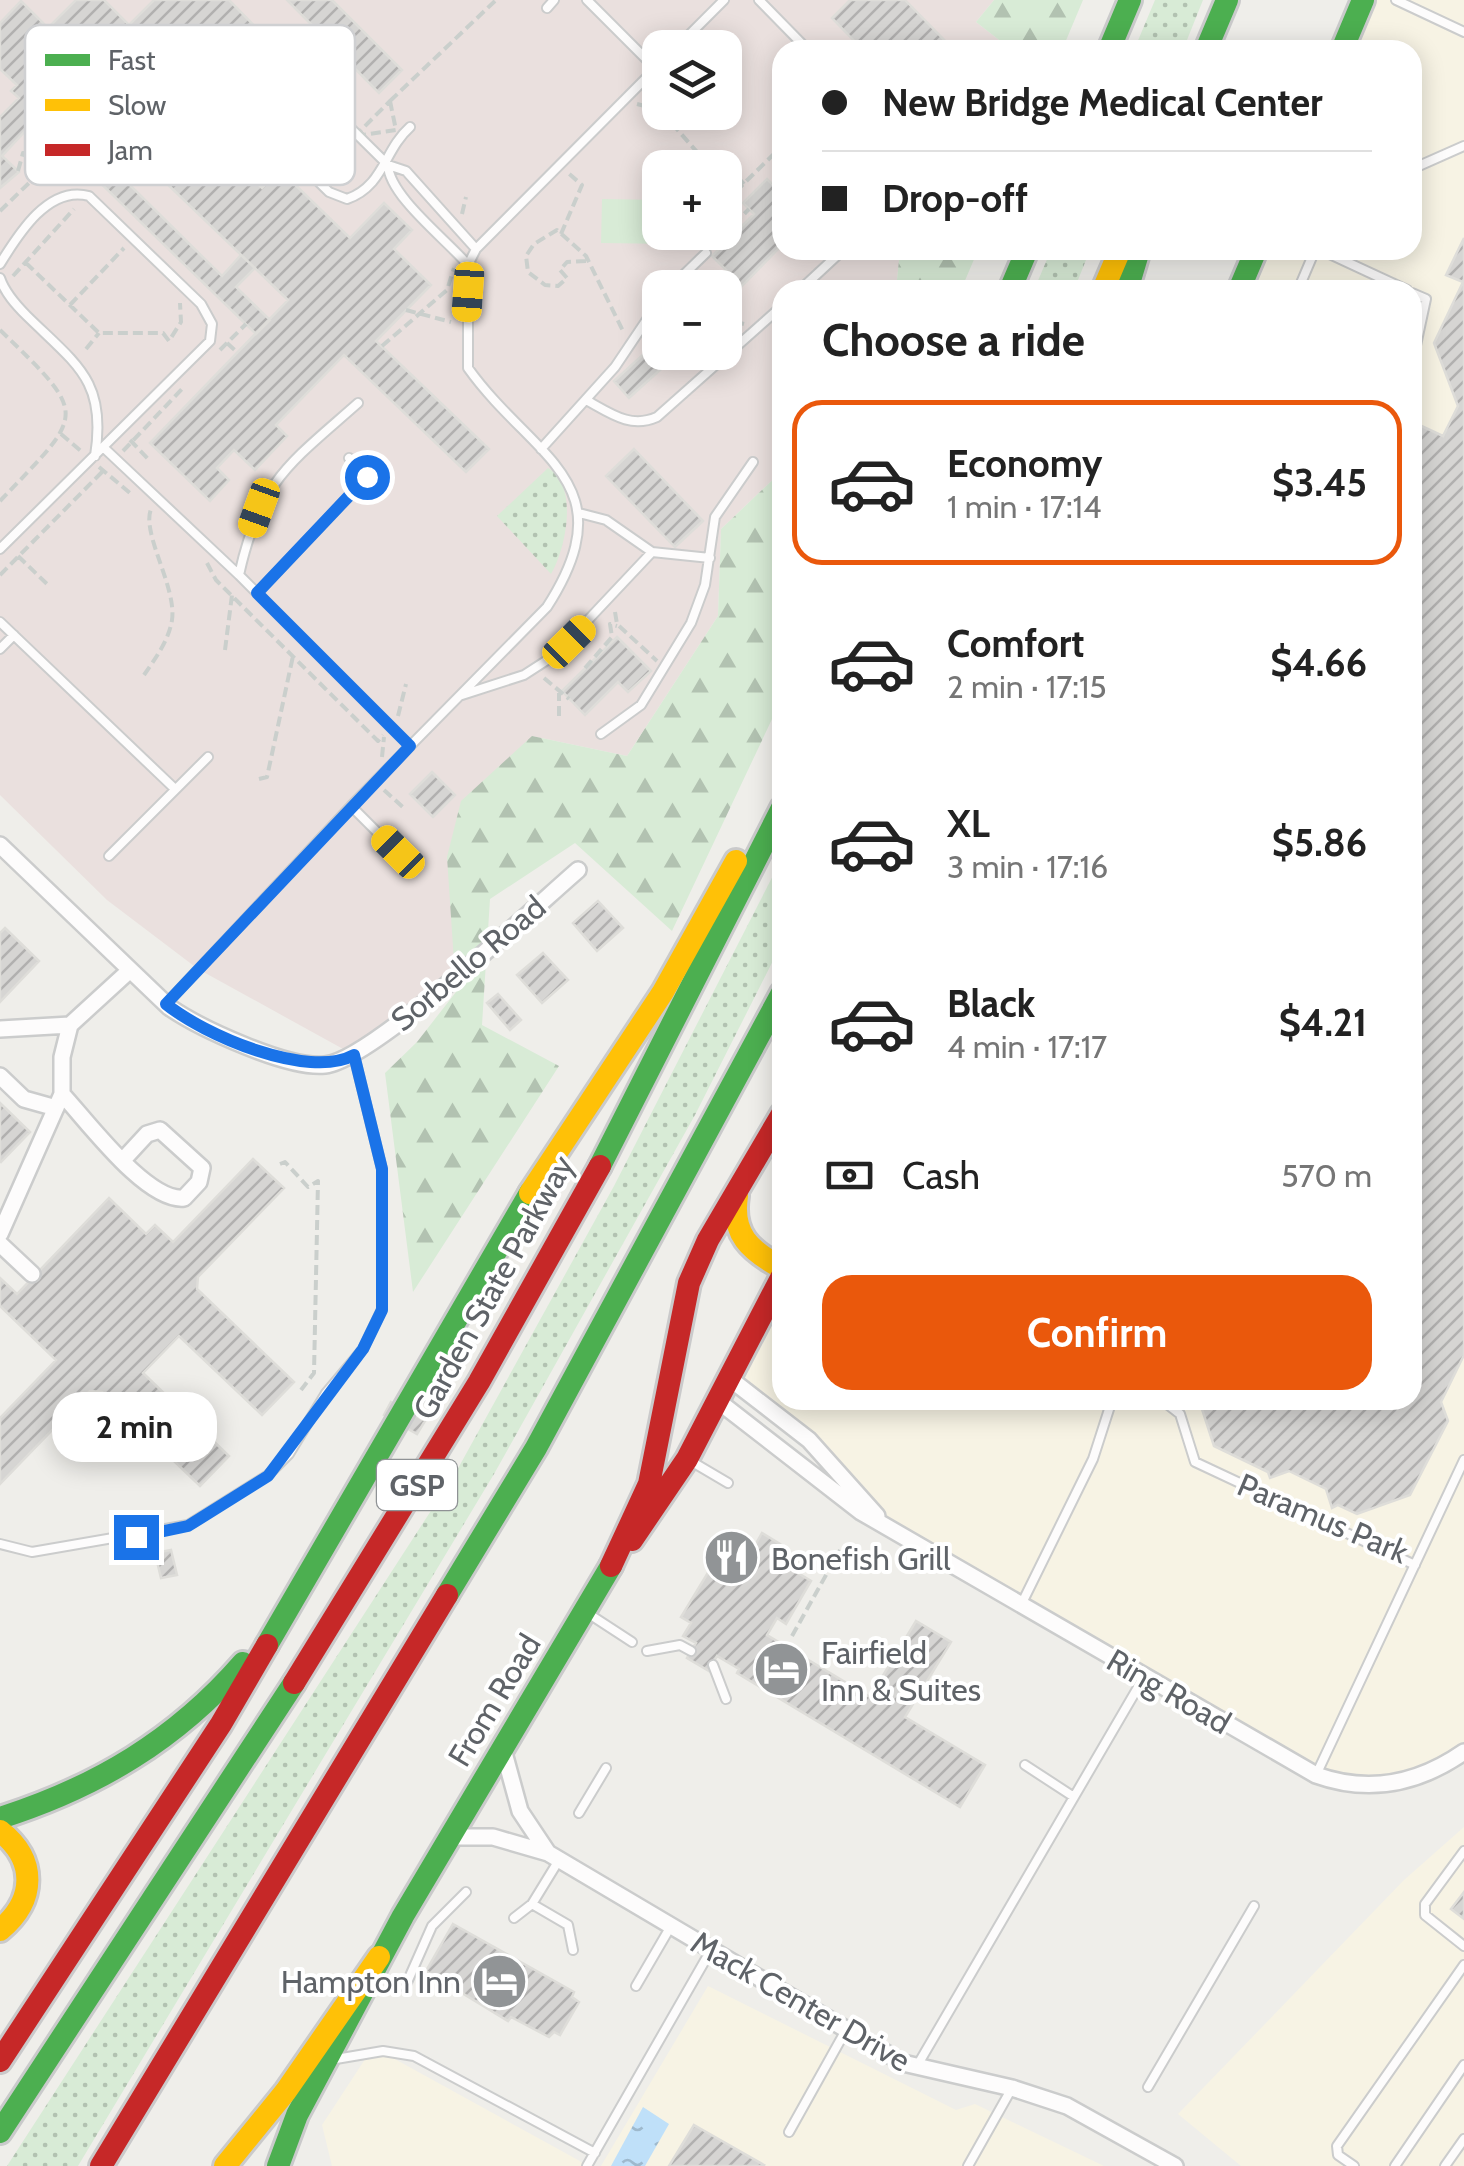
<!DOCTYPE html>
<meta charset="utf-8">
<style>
body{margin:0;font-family:Cabin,sans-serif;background:#f6f6f6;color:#222;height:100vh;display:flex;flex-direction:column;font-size:38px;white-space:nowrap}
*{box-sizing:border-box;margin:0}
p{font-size:32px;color:#767676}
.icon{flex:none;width:55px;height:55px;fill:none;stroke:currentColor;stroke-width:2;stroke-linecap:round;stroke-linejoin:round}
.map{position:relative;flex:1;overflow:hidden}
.side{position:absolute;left:772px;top:280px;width:650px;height:1130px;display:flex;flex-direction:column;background:#fff;border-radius:30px;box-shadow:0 5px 25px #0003}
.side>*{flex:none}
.hud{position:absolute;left:772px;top:40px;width:650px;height:220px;border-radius:30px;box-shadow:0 5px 25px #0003;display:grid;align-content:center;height:220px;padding:0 50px;background:#fff}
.controls{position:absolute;left:642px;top:30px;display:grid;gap:20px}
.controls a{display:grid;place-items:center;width:100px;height:100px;border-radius:20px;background:#fff;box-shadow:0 5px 25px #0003;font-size:50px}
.end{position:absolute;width:45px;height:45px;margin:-22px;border:12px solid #1a73e8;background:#fff;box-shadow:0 0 0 5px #fff}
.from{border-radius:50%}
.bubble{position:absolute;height:70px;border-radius:30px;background:#fff;box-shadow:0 5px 25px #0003;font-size:32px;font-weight:700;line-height:70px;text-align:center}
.car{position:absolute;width:30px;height:60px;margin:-30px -15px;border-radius:12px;box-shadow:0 0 8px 2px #0007;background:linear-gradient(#f5c518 24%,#345 0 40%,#f5c518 0 76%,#345 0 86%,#f5c518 0)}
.hud b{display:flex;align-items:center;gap:35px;height:95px;font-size:38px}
.hud b+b{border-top:2px solid #e0e0e0}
.hud i{width:25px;height:25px;background:#222}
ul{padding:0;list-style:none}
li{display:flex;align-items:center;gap:30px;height:165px;margin:0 20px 15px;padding:0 30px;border:5px solid transparent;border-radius:30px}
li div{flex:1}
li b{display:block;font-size:38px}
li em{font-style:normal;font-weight:700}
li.on{border-color:#ea580c}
li>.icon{width:90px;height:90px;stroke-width:1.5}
h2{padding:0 50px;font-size:45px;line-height:120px}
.pay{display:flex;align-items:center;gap:25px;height:110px;padding:0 50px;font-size:38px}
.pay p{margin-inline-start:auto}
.cta{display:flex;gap:20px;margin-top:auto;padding:20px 50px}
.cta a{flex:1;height:115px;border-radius:30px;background:#ea580c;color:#fff;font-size:40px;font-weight:700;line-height:115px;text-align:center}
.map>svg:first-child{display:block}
</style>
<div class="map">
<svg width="1464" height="2166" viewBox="0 0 1464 2166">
<defs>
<pattern id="grass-dots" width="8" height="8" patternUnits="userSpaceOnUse" patternTransform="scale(2.5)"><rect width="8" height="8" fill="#d8ebd6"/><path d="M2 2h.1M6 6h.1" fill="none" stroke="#b2c2b1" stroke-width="1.8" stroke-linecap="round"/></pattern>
<pattern id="forest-firs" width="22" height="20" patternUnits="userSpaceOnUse" patternTransform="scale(2.5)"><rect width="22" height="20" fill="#d8ebd6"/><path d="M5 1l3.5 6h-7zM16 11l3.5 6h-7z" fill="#b2c2b1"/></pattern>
<pattern id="water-ripples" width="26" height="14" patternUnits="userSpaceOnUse" patternTransform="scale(2.5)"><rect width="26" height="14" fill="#bfe0f9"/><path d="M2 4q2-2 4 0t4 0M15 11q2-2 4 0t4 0" fill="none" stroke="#9eb9cd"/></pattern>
<pattern id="building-hatch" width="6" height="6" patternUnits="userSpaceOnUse" patternTransform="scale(2.5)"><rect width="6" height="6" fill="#d6d5d3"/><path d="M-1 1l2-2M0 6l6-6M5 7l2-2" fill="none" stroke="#b1b0af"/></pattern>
</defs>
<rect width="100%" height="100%" fill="#efeeea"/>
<!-- commercial -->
<path fill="#f7f3e4" d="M1363 0H1464V1752L1432 1772 1345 1784 887 1526 729 1378 782 1276V1400H1412V290H1239L1256 250H1412V50H1342Z
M1464 1827V2166H1241L1178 2114 1404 1880Z
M708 1986 956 2110 975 2104 1104 2166H601Z
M373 2047 578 2160 587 2166H332L322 2125Z"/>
<!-- medical -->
<path fill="#eae0de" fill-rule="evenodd" d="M0 0H994L976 22 1012 50H782V250H900L896 290H782V471L721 529 718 616 627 756 532 736 456 974 354 1055 198 969 107 900 0 795ZM660 48H725V112H660ZM660 168H725V232H660ZM660 288H725V352H660Z"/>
<!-- grass -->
<path fill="url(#grass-dots)" d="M1155 0H1203L1183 50H1134Z
M1051 250H1090L1074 290H1034Z
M548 468C579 485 566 549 551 574L497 516Z
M782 858V943L695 1115 494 1474 78 2166H7L456 1472 614 1186Z"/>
<!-- forest -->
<path fill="url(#forest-firs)" d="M994 0H1083L1062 50H1012L976 22Z
M900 250H978L961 290H896Z
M782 471V698L672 931 575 843 490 899 482 1025 559 1066 413 1292 385 1073 417 1042 456 992 447 857 461 801 532 736 627 756 718 616 721 529Z"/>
<!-- pitch -->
<path fill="#d8ebd6" d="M602 199 660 200V232L673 233V244L601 243Z"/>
<!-- water -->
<path fill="url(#water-ripples)" d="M643 2107 669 2124 645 2166H611Z"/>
<!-- building -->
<path fill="url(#building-hatch)" stroke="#deddd9" stroke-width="2.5" d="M76 0H104L129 25 154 0H229L279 51 222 110 155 44 110 91 96 77 49 126H30L2 156 19 172 0 188V117L19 98 11 91 17 85 0 69V23L21 1 48 28Z
M287 0H332L402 70 379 93Z
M850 0H905L954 50H863L832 18Z
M136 65 262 188 280 170 350 238 384 203 412 230 394 249 431 285 376 341 489 449 466 472 344 355 276 425 287 436 255 470 234 450 217 468 229 480 210 501 150 443 288 300 84 104 110 91Z
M59 115 222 276 241 255 255 268 236 287 270 320 256 334 54 138 44 126Z
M767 179 778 190 782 185V245L742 286 712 256 754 214 743 203Z
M1464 238V1355L1441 1402 1448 1421 1410 1495 1357 1514 1338 1505 1332 1508 1326 1489 1289 1471 1270 1478 1268 1472 1214 1446 1199 1400H1412V429L1415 423 1443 436 1458 406 1434 343 1463 282 1446 275Z
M660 339V352H680L629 398 614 381Z
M634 449 703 521 675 547 606 476Z
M617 637 651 671 628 692 618 682 585 715 562 691Z
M432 772 455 795 433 817 410 794Z
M598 901 623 928 597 951 573 923Z
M5 928 39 961 0 1002V933Z
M543 953 568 980 542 1003 517 975Z
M498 994 521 1020 510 1030 487 1003Z
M0 1103 30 1132 1 1162 0 1161Z
M253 1159 284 1188 198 1277 197 1289 294 1382 262 1415 179 1336 143 1373 229 1456 200 1486 102 1392 90 1391 0 1484V1418L56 1360 0 1306V1278L17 1294 109 1198 146 1234 155 1225 173 1242Z
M391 1402 425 1421 417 1434 384 1415Z
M732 1533 754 1547 762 1533 780 1544 772 1557 811 1581 786 1624 777 1618 767 1635 870 1697 916 1621 951 1642 905 1717 985 1765 960 1807 737 1673 739 1669 717 1656 709 1671 687 1658 696 1643 683 1636 691 1623 681 1617Z
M171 1550 177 1575 161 1578 155 1553Z
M1464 1892V1919L1451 1909Z
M453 1924 574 1992 572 1997 579 2002 560 2035 554 2032 549 2037 511 2017 508 2021 426 1971Z
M694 2125 764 2165 763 2166H669Z"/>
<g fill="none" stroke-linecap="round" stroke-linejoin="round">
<defs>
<path id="lane" d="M587 0 655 68
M759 0 808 50
M1396 0 1464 32
M547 8 554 0
M676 48 724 0
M388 165 301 79 257 121 329 192 347 199C384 186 384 150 410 127
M1412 169 1464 146
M1321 250 1407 290
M0 264C19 233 49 185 89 196L201 304 212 324 210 341 0 549
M468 265C447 240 389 196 388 165L406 171 476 249
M0 278C5 293 16 305 27 316 77 365 107 381 95 456
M670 288 706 253
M800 290 843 250
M1298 290 1315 250
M1412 293 1426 299 1412 364
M586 400C610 413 630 429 657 417L782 306
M358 403C289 464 260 480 239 575L410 746
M103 447 239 575
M541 449 615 367 660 300
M579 513 606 520 652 552 710 558
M257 593 367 477 349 458
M0 622 175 789
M0 649 14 635
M462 695 524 675 555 655 652 552
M601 734 641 705 691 623 705 585 715 517 753 462
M351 806 413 868
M109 856 208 757
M166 1004 351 806 547 607C628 481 533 459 468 368V265L476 249 660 64
M1162 1400 1180 1414 1195 1462 1415 1565
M689 1460 728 1483
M0 1544 32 1552 188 1525 268 1475 289 1454 326 1393 363 1349 382 1309V1169L354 1055
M1021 1605 1093 1459 1112 1400
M586 1612 632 1642
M647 1651 680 1645 691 1651
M713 1665 726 1699
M1025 1765 1074 1797
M1316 1775 1464 1460
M579 1813 606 1768
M1464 1851 1425 1904V1915L1464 1946
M532 1904 568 1925 573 1950
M514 1918 532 1904 559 1860
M636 1986 671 1926
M405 1987 432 1926 466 1892
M336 2059 383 2051 414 2056 595 2153
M917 2066 1144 1677
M1148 2087 1254 1906
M789 2132 846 2030
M587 2166 711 1950
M968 2166 1012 2088
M1354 2166 1338 2155 1337 2146 1464 1965
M1395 2166 1464 2065
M1445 2166 1464 2139"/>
<path id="street" d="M0 845 169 1007C201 1029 288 1069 325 1065 371 1061 534 908 578 870
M0 1029 70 1025
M0 1076 24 1099 56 1108
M62 1094C88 1122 147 1202 184 1198L199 1182 202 1168 160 1130 147 1134 123 1160
M0 1234 62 1094V1057L70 1025 129 971
M0 1244 32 1274
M729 1378 809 1440 877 1516
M718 1401 861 1512 1316 1775C1369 1794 1418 1784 1464 1752
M503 1749 520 1811 548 1853
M450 1837H493L548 1853 903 2063 1012 2088 1067 2106 1175 2166"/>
<path id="fast" d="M1109 50 1130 0
M1206 50 1227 0
M1342 50 1363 0
M1010 290 1027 250
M1127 290 1139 250
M1239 290 1256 250
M600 1166 782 808
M447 1595 536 1448 782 993
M267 1645 530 1193
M0 1818C97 1787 176 1740 243 1663
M0 2132 294 1683
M278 2166 297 2115 403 1916 611 1566"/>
<path id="slow" d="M1103 290 1120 250
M530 1193 663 992 736 861
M737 1196C731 1234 750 1251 782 1268
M0 1831C37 1860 36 1900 0 1930
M225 2166 286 2091 379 1957"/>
<path id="jam" d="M632 1540 687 1459 782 1276
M611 1566 649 1484 689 1283 708 1240 782 1114
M294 1683 479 1382 600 1166
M0 2061 221 1724 267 1645
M101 2166 447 1595"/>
</defs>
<!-- lane casing -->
<use href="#lane" stroke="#cbcccc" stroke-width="12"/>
<!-- street casing -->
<use href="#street" stroke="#cbcccc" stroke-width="20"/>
<!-- fast casing -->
<use href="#fast" stroke="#cacacb" stroke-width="28"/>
<!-- slow casing -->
<use href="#slow" stroke="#cacacb" stroke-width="28"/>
<!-- jam casing -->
<use href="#jam" stroke="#cacacb" stroke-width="28"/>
<!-- path -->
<path stroke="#cacfcc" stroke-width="4" stroke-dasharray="10 5" stroke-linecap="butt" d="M151 48 178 78 167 90 195 115 203 107 239 143 228 156
M390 101 496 0
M390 101 396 130 363 135 360 131Z
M637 104 660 110
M662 112 711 168
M220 124 232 112 226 106
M52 140 66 153 67 184
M18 171 23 153 38 156
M725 173 733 172 744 184
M773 185 782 175
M725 202 782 146
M0 211 29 183 38 156 54 138
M462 214 466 197
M561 234 582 185 567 172
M713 246 749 209
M586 261 567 262 560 270 567 278 558 286 545 285 528 272 526 256 534 244 557 230 586 256 624 333
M26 263 99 333H163L169 341 181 322 180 303
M13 276 74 209
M694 278 703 288
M70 305 124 248
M406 310 451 322
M725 311 736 322 744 324
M0 330C90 417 85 412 0 501
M227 343 238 353
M382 346 447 290 454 268
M86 349 99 333
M220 350 246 324
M61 434 81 451
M130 440 150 461
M123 451 182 389
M99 467 130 493
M18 556 47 584
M207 563 216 580 378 741 383 735
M0 575 102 472
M615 612 617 624 657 661
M225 650 232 595
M585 668 612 637 610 624 617 626
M144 675C155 659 169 640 172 620 177 586 139 530 152 507
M544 678 569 699
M398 716 406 684
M559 716V693
M382 757 384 737
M259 779 267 777 293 656
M384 790 406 810
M280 1164 285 1162 308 1187 318 1181 314 1373 301 1390
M792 1636 840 1550"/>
<!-- lane -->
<use href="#lane" stroke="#fdfcfc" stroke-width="8"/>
<!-- street -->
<use href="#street" stroke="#fdfcfc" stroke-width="15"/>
<!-- fast -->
<use href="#fast" stroke="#4caf50" stroke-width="22"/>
<!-- slow -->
<use href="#slow" stroke="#ffc107" stroke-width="22"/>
<!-- jam -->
<use href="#jam" stroke="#c62828" stroke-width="22"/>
</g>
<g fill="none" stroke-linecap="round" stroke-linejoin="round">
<!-- route -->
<path stroke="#1a73e8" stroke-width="12" d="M136 1537 188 1526 268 1476 363 1349 382 1310V1169L354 1055C308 1080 204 1035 166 1004L410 746 257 593 367 477"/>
</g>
<!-- icons -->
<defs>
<symbol id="restaurant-disc" viewBox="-11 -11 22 22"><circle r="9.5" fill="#919496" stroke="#fff"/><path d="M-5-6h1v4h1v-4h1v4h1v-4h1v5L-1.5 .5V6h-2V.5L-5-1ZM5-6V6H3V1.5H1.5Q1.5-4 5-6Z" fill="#fff"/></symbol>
<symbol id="hotel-disc" viewBox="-11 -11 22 22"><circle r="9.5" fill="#919496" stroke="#fff"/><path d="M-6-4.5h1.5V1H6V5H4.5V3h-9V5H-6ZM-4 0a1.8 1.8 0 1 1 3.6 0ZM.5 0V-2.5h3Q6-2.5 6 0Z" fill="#fff"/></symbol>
</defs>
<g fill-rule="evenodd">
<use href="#restaurant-disc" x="700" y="1526" width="63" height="63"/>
<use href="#hotel-disc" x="750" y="1638" width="63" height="63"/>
<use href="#hotel-disc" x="468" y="1950" width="63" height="63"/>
</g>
<g text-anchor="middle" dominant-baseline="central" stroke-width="8" stroke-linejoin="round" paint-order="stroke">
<!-- shield labels -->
<rect fill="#fff" stroke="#8f9295" stroke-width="2.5" x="377" y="1460" width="80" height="50" rx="8"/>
<g font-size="30" font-weight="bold" fill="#5f6368">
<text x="417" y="1485">GSP</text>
</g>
<!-- street labels -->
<g font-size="32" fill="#5f6368" stroke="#fff">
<text transform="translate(468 963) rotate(-40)">Sorbello Road</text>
<text transform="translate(493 1287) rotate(-61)">Garden State Parkway</text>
<text transform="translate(1323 1518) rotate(23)">Paramus Park</text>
<text transform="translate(1169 1691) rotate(30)">Ring Road</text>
<text transform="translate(494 1700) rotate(-59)">From Road</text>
<text transform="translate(801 2001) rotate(30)">Mack Center Drive</text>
</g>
<!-- poi labels -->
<g font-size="32" fill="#5f6368" stroke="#fff" text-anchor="start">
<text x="771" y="1558">Bonefish Grill</text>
<text x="821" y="1652">Fairfield<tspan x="821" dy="37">Inn &amp; Suites</tspan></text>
<text x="461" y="1981" text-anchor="end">Hampton Inn</text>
</g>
</g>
<!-- legend -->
<rect x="25" y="25" width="330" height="160" rx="15" fill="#fff" stroke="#cfd0d2" stroke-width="2.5"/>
<rect x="45" y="54" width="45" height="12" fill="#4caf50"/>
<rect x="45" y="99" width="45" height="12" fill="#ffc107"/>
<rect x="45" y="144" width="45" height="12" fill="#c62828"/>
<g font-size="28" fill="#5f6368">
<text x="108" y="70">Fast</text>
<text x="108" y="115">Slow</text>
<text x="108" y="160">Jam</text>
</g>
</svg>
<div class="controls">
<a><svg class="icon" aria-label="layers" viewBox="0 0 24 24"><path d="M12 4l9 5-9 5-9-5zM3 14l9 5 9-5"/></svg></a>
<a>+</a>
<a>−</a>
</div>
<i class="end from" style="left:367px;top:477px"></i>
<i class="end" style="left:136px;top:1537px"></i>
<div class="bubble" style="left:52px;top:1392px;width:165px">2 min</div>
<i class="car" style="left:468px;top:292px;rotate:184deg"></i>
<i class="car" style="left:259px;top:508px;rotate:200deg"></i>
<i class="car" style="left:569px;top:642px;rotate:45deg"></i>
<i class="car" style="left:398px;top:852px;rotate:315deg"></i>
<div class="hud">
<b><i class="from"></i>New Bridge Medical Center</b>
<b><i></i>Drop-off</b>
</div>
<section class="side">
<h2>Choose a ride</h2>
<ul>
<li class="on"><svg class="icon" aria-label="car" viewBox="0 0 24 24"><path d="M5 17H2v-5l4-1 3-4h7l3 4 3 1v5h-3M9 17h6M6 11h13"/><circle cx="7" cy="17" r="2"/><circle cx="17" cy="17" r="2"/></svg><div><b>Economy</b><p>1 min · 17:14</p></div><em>$3.45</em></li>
<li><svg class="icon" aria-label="car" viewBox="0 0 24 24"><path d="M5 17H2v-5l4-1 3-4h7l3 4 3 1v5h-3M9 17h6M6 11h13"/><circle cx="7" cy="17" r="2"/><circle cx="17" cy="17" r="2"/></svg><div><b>Comfort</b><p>2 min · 17:15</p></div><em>$4.66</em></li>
<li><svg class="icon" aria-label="car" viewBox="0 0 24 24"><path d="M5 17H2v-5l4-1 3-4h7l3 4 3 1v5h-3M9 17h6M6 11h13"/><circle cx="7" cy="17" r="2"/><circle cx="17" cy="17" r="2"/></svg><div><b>XL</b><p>3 min · 17:16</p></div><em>$5.86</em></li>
<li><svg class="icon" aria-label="car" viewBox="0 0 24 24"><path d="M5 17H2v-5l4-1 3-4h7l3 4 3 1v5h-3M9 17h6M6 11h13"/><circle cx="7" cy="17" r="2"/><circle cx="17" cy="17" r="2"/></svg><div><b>Black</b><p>4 min · 17:17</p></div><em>$4.21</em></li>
</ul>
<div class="pay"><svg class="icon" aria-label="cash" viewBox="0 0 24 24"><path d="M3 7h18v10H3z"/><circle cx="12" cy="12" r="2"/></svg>Cash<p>570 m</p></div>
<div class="cta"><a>Confirm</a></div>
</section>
</div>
